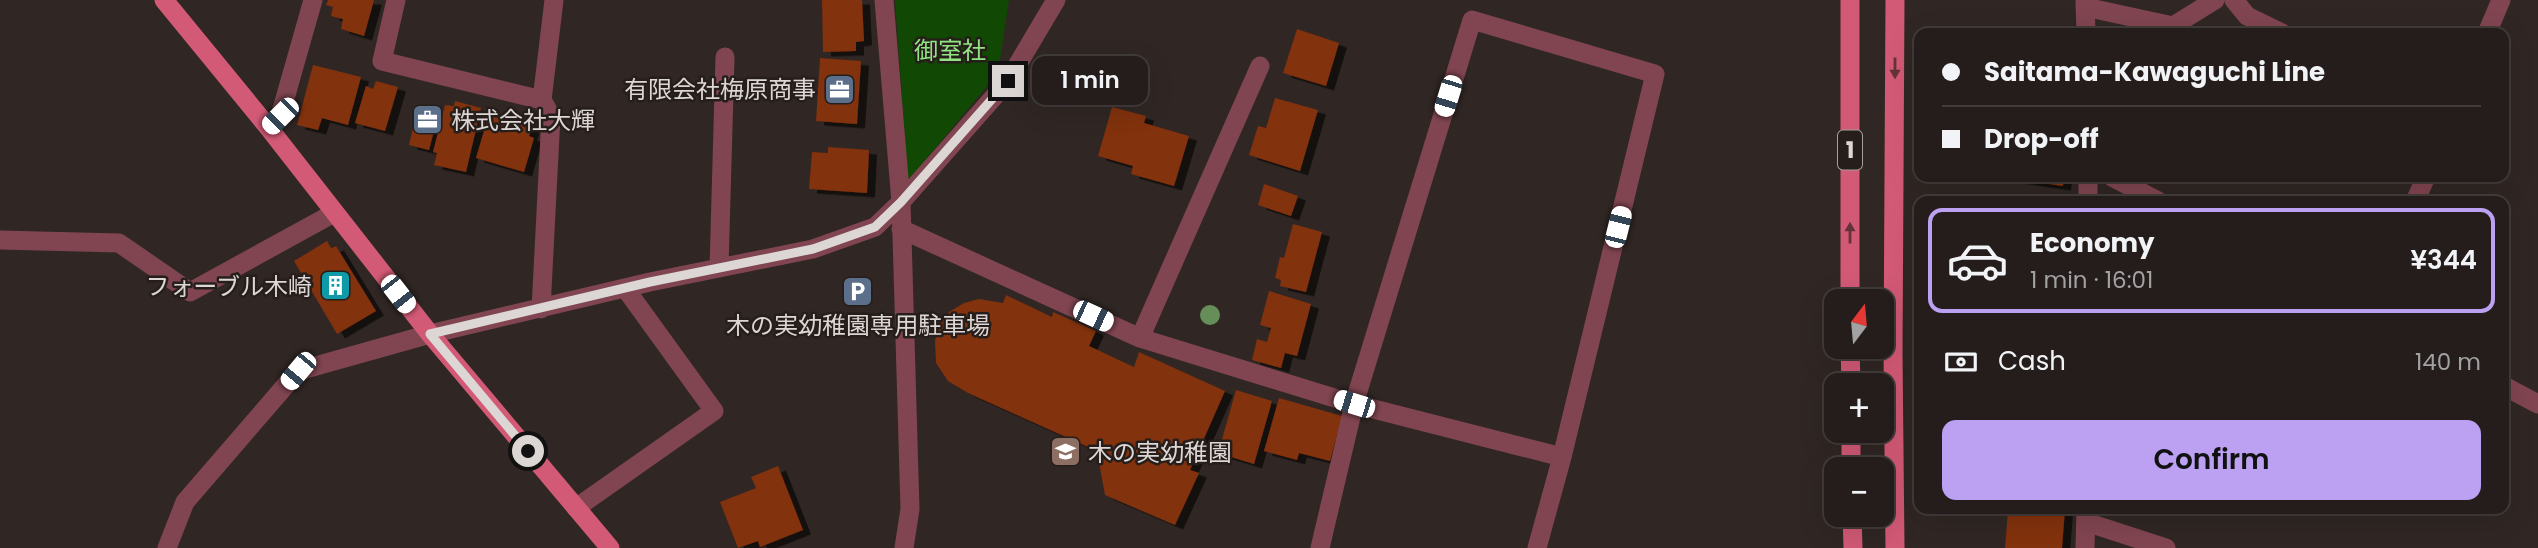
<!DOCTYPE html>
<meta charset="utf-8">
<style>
body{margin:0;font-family:Poppins,"Noto Sans JP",sans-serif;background:#2c2624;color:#f1f3f6;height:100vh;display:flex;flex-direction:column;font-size:26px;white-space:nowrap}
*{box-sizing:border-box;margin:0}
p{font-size:23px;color:#a3a2a3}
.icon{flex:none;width:38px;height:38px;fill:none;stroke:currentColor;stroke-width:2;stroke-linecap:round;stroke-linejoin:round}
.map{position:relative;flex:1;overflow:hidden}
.drawer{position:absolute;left:1914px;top:196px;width:595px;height:318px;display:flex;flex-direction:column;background:#241d1b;border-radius:14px;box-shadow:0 7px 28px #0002,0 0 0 2px #413b3a}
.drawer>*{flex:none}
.banner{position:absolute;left:1914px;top:28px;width:595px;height:154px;border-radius:14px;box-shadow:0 7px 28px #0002,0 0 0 2px #413b3a;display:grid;align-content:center;height:154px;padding:0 28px;background:#241d1b}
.needle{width:46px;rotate:16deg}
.buttons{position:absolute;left:1824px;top:289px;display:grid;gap:14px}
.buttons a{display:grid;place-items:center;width:70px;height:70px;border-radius:14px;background:#241d1b;box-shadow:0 7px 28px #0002,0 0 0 2px #413b3a;font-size:35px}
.end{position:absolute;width:32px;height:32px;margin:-16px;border:9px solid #dcd6d4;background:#111;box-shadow:0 0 0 4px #111}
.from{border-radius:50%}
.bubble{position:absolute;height:49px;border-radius:14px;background:#241d1b;box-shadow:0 7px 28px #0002,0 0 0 2px #413b3a;font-size:23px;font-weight:600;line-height:49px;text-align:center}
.car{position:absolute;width:21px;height:42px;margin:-21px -10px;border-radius:9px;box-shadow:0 0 5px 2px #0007;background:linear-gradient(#fff 24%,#345 0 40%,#fff 0 76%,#345 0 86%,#fff 0)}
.banner b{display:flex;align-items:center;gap:24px;height:66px;font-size:26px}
.banner b+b{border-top:2px solid #413b3a}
.banner i{width:18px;height:18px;background:#f1f3f6}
ul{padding:12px 0 0;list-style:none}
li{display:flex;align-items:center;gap:21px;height:105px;margin:0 14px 10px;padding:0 14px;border:4px solid transparent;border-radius:14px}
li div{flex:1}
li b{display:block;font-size:26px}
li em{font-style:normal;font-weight:600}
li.selected{border-color:#bca0f2}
li>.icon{width:63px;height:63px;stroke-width:1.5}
.pay{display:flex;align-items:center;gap:18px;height:77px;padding:0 28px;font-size:26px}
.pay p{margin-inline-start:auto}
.primary-button{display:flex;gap:14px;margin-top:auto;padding:14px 28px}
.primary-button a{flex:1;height:80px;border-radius:14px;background:#bca0f2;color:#111;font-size:28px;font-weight:600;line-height:80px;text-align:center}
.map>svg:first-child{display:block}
</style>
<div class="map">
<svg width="2538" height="548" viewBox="0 0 2538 548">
<defs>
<filter id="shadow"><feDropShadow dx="8" dy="4.5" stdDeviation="0" flood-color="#0009"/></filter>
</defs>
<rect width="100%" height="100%" fill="#302724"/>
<!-- green -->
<path fill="#114803" d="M895 0H1009L998 73 908 181Z"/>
<!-- building -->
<path fill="#82300d" filter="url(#shadow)" d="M328 0H374L364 36 341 29 343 19 331 16 333 7 326 5Z
M822 0H862L864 41 856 42V51L823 52Z
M1297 29 1339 43 1326 86 1283 73Z
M820 58 861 61 857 124 816 121Z
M313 65 361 77 348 125 322 118 318 130 297 125Z
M376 81 398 87 385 131 355 123 366 86 373 89Z
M1275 98 1318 110 1300 171 1249 155 1258 126 1266 128Z
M455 101 481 108 466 172 434 165 437 153 433 152 445 105 454 106Z
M418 106 439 112 429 150 409 145Z
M1112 107 1146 116 1144 123 1189 136 1174 186 1131 174 1133 166 1098 156Z
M489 114 532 127 529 136 534 138 524 172 476 158Z
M828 147 869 150 867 193 809 189 812 152 828 153Z
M2001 177H2064L2063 186Z
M1264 184 1298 196 1291 216 1258 205Z
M1293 224 1322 232 1306 292 1280 286 1281 280 1275 278 1280 257 1284 258Z
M327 241 331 248 336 246 376 311 337 334 294 261Z
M1269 291 1311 304 1297 356 1285 353 1281 368 1252 360 1257 339 1267 342 1271 328 1260 325Z
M1006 295 1052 317 1053 312 1096 331 1089 346 1134 367 1139 352 1225 391 1190 470 1199 473 1175 525 1105 495 1097 451 968 393 948 381 936 363 935 341 939 325 949 312 964 303 979 299 1003 303Z
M1236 390 1272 401 1254 464 1218 453Z
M1279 398 1342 416 1330 461 1299 453 1297 460 1264 451Z
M778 466 803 530 760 547 758 541 738 548 720 502 756 488 751 477Z
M2023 509H2065L2062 548H2005L2008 511 2023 512Z"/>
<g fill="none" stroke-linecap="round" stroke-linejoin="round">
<!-- minor -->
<path stroke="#804550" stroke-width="19" d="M396 0 382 61 542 100
M884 0 901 202 910 509 904 548
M2085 0 2086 33
M2234 0 2247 16 2282 33
M2085 7 2173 26 2215 0
M2487 33 2501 0
M268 127 280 116 313 0
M2088 177V201
M2112 177 2158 201
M2415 201 2426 177
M901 229 1140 338 1354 404 1562 457
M0 240 119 243 190 292 334 213
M719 268 725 57
M541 309 551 116 542 100 554 0
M1140 338 1260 66
M2504 386 2538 404
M576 508 714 411 625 288
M2086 522 2166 548
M167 548 185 502 298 371 430 334 650 282 813 249 875 227 901 202 1008 81 1056 0
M1320 548 1354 404 1472 20 1655 74 1562 457 1537 548
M2085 548 2086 510"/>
<!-- primary -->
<path stroke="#d35a76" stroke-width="19" d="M164 0 268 127 430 334 610 548
M1850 0V301
M1850 346 1851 385
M1851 430V469
M1852 514 1853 548
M1895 548 1893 353 1895 0"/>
</g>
<!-- trees -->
<circle fill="#668e58" cx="1210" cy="315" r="10"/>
<!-- one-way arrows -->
<defs><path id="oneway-solid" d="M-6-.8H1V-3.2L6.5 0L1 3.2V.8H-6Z" transform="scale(1.75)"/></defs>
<g fill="#63333b">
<use href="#oneway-solid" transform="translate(1895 68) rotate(90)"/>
<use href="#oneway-solid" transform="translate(1850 233) rotate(-90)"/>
</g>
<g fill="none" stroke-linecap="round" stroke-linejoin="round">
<!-- route -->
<path stroke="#dcd6d4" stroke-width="9" d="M528 451 430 334 650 282 813 249 875 227 901 202 1008 81"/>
</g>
<!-- icons -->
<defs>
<symbol id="office-square" viewBox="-11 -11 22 22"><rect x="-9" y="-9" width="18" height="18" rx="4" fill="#5c6f8a" stroke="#261e1b"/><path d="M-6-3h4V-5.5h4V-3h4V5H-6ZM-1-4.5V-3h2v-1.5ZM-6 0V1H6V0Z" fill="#fff"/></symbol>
<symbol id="building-square" viewBox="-11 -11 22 22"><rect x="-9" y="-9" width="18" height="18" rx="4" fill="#0f9aa8" stroke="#261e1b"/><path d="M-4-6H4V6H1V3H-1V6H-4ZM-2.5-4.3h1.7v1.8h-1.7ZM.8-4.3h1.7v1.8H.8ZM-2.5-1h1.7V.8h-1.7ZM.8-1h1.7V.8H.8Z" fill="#fff"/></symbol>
<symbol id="parking-square" viewBox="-11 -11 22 22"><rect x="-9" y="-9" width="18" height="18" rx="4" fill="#5c6f8a" stroke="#261e1b"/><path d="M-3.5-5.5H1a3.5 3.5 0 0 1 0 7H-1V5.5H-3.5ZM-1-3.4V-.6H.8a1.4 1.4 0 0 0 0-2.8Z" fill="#fff"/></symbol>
<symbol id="school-square" viewBox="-11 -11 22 22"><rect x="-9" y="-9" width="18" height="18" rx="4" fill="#8d6e63" stroke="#261e1b"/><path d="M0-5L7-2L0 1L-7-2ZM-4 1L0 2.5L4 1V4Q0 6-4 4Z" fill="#fff"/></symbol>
</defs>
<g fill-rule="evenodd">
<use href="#office-square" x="822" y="72" width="35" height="35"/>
<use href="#office-square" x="410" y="102" width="35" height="35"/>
<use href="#building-square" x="318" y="268" width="35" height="35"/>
<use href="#parking-square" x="840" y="274" width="35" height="35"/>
<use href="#school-square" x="1048" y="434" width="35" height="35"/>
</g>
<g text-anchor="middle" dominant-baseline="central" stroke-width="5" stroke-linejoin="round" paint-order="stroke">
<!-- shield labels -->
<rect fill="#261e1b" stroke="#a59f9c" stroke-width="2" x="1838" y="130.5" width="24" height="39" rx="5"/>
<g font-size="23" font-weight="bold" fill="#dcd6d4">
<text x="1850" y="150">1</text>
</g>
<!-- park labels -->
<g font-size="24" fill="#92e382" stroke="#261e1b">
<text x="950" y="50">御室社</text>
</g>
<!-- poi labels -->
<g font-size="24" fill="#dcd6d4" stroke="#261e1b" text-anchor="end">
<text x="816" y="89">有限会社梅原商事</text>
<text x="451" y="120" text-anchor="start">株式会社大輝</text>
<text x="312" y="286">フォーブル木崎</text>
<text x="858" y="325" text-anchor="middle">木の実幼稚園専用駐車場</text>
<text x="1088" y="452" text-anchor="start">木の実幼稚園</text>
</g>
</g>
</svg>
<div class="buttons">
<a><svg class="needle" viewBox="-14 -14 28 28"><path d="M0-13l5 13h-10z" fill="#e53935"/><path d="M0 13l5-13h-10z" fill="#a3a2a3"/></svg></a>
<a>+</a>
<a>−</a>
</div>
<i class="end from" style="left:528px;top:451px"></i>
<i class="end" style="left:1008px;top:81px"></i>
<div class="bubble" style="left:1032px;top:56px;width:116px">1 min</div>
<i class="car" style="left:1448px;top:96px;rotate:197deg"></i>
<i class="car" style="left:280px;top:116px;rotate:225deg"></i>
<i class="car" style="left:1618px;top:227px;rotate:14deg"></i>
<i class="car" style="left:398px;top:294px;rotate:142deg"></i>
<i class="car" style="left:1093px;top:316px;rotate:115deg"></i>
<i class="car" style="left:298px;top:371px;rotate:220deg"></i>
<i class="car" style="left:1354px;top:404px;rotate:287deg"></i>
<div class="banner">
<b><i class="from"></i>Saitama-Kawaguchi Line</b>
<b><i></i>Drop-off</b>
</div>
<section class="drawer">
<ul>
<li class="selected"><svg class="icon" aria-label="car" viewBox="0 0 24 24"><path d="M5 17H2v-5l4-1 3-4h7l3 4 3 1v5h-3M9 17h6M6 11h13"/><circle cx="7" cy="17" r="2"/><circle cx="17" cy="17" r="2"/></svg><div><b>Economy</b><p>1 min · 16:01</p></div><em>¥344</em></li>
</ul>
<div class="pay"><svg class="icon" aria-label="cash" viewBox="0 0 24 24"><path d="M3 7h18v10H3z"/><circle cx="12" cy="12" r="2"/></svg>Cash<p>140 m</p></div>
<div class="primary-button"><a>Confirm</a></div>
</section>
</div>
